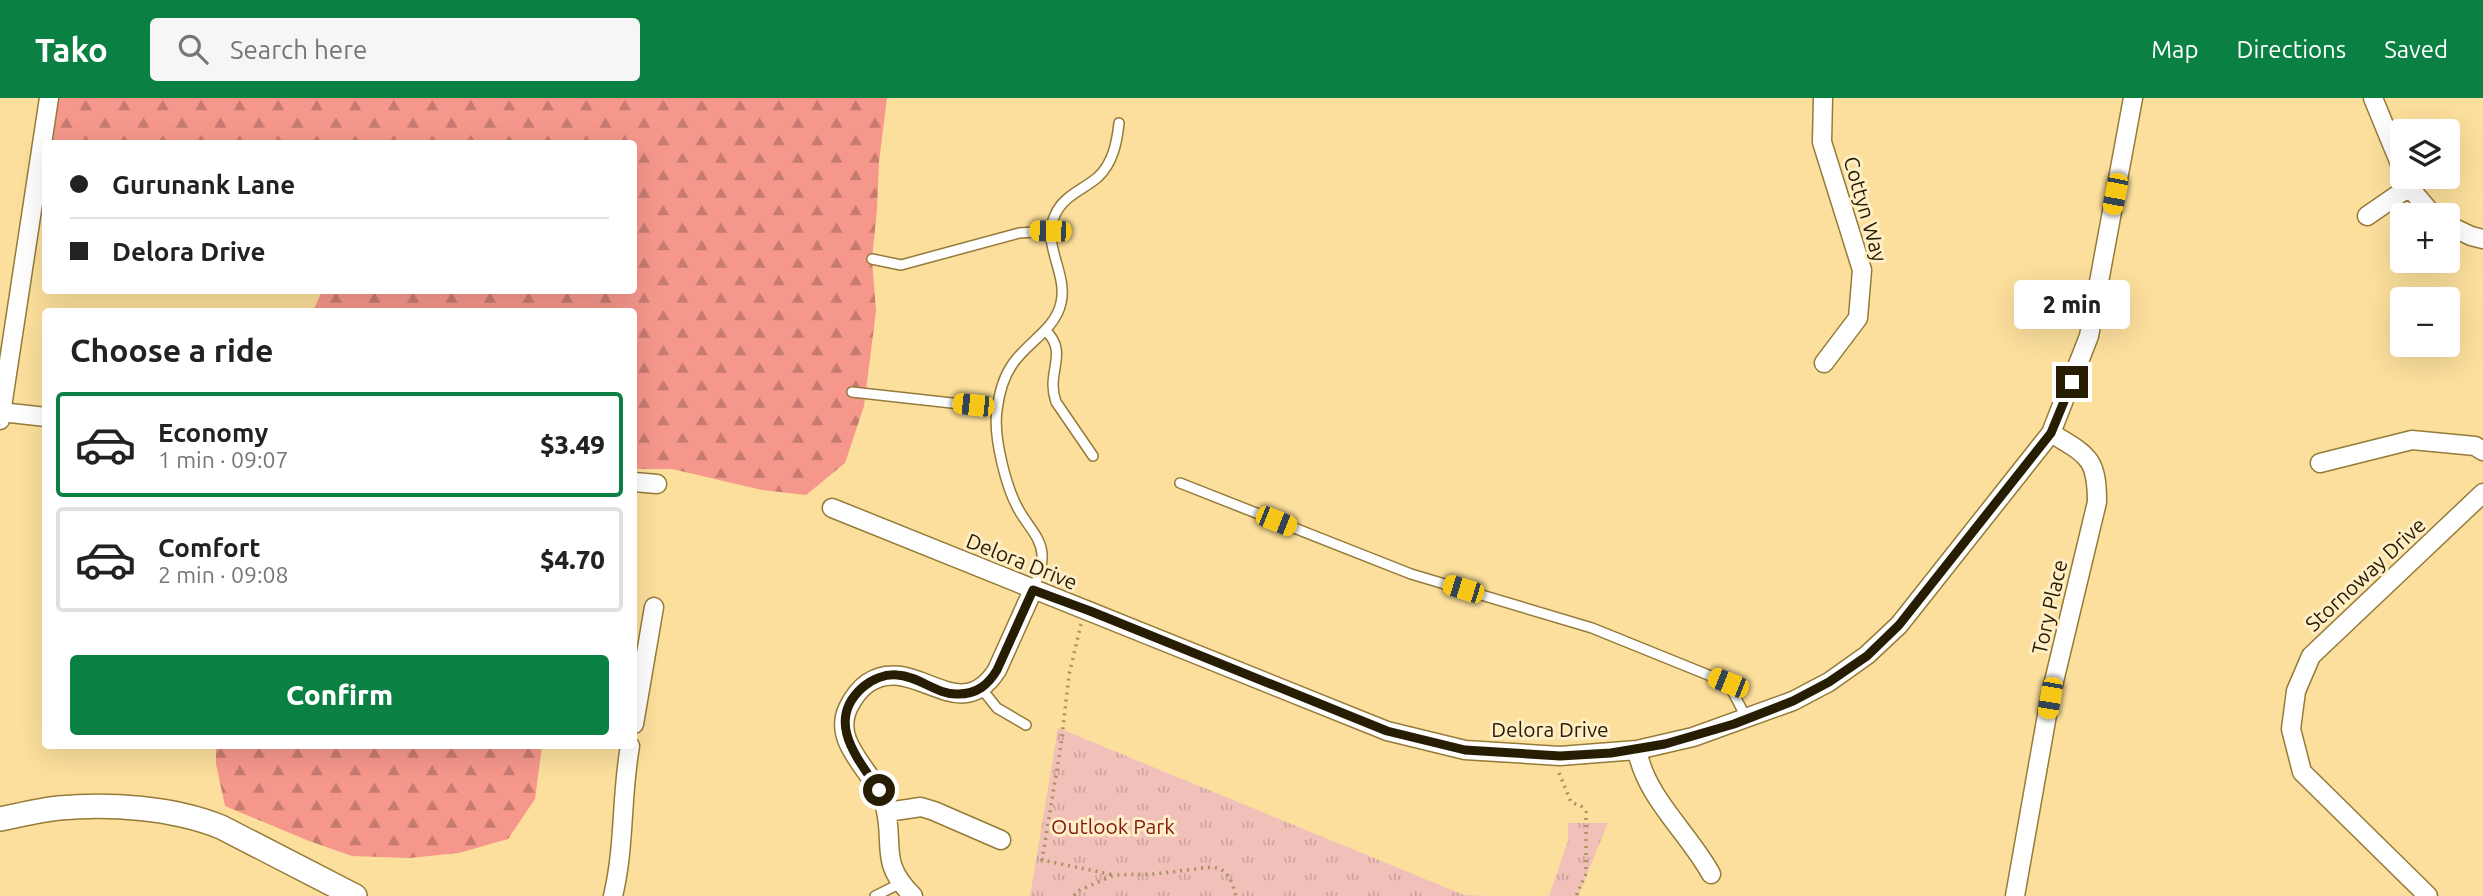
<!DOCTYPE html>
<meta charset="utf-8">
<style>
body{margin:0;font-family:Ubuntu,sans-serif;background:#f6f6f6;color:#222;height:100vh;display:flex;flex-direction:column;font-size:26px;white-space:nowrap}
*{box-sizing:border-box;margin:0}
p{font-size:23px;color:#767676}
.icon{flex:none;width:38px;height:38px;fill:none;stroke:currentColor;stroke-width:2;stroke-linecap:round;stroke-linejoin:round}
.map{position:relative;flex:1;overflow:hidden}
.sheet{position:absolute;left:42px;top:210px;width:595px;height:441px;display:flex;flex-direction:column;background:#fff;border-radius:7px;box-shadow:0 7px 28px #0002}
.sheet>*{flex:none}
.top-card{position:absolute;left:42px;top:42px;width:595px;height:154px;border-radius:7px;box-shadow:0 7px 28px #0002;display:grid;align-content:center;height:154px;padding:0 28px;background:#fff}
.controls{position:absolute;left:2390px;top:21px;display:grid;gap:14px}
.controls a{display:grid;place-items:center;width:70px;height:70px;border-radius:7px;background:#fff;box-shadow:0 7px 28px #0002;font-size:35px}
.end{position:absolute;width:32px;height:32px;margin:-16px;border:9px solid #271d02;background:#fff;box-shadow:0 0 0 4px #fff}
.from{border-radius:50%}
.bubble{position:absolute;height:49px;border-radius:7px;background:#fff;box-shadow:0 7px 28px #0002;font-size:23px;font-weight:800;line-height:49px;text-align:center}
.car{position:absolute;width:21px;height:42px;margin:-21px -10px;border-radius:9px;box-shadow:0 0 5px 2px #0007;background:linear-gradient(#f5c518 24%,#345 0 40%,#f5c518 0 76%,#345 0 86%,#f5c518 0)}
.top-card b{display:flex;align-items:center;gap:24px;height:66px;font-size:26px}
.top-card b+b{border-top:2px solid #e0e0e0}
.top-card i{width:18px;height:18px;background:#222}
ul{padding:0;list-style:none}
li{display:flex;align-items:center;gap:21px;height:105px;margin:0 14px 10px;padding:0 14px;border:4px solid #e0e0e0;border-radius:7px}
li div{flex:1}
li b{display:block;font-size:26px}
li em{font-style:normal;font-weight:800}
li.active{border-color:#0b8043}
li>.icon{width:63px;height:63px;stroke-width:1.5}
h2{padding:0 28px;font-size:32px;line-height:84px}
.action{display:flex;gap:14px;margin-top:auto;padding:14px 28px}
.action a{flex:1;height:80px;border-radius:7px;background:#0b8043;color:#fff;font-size:28px;font-weight:800;line-height:80px;text-align:center}
header{display:flex;align-items:center;gap:42px;box-sizing:border-box;height:98px;padding:0 35px;background:#0b8043;color:#fff}
header strong{font-size:33px}
nav{display:flex;gap:38px;margin-inline-start:auto;font-size:24px}
.search{width:490px;height:63px;background:#f6f6f6;display:flex;align-items:center;gap:18px;box-sizing:border-box;padding:0 24px;border-radius:7px;color:#767676;font-size:26px}
.map>svg:first-child{display:block}
</style>
<header>
<strong>Tako</strong>
<div class="search"><svg class="icon" aria-label="search" viewBox="0 0 24 24"><circle cx="10" cy="10" r="6"/><path d="M15 15l6 6"/></svg>Search here</div>
<nav><a>Map</a><a>Directions</a><a>Saved</a></nav>
</header>
<div class="map">
<svg width="2483" height="798" viewBox="0 0 2483 798">
<defs>
<pattern id="forest-firs" width="22" height="20" patternUnits="userSpaceOnUse" patternTransform="scale(1.75)"><rect width="22" height="20" fill="#f6978b"/><path d="M5 1l3.5 6h-7zM16 11l3.5 6h-7z" fill="#c77b6f"/></pattern>
<pattern id="park-tufts" width="24" height="20" patternUnits="userSpaceOnUse" patternTransform="scale(1.75)"><rect width="24" height="20" fill="#f0c0b9"/><path d="M3 7l-1-3M5 7V3M7 7l1-3M15 17l-1-3M17 17v-4M19 17l1-3" fill="none" stroke="#cea59d"/></pattern>
</defs>
<rect width="100%" height="100%" fill="#fcdf9c"/>
<!-- forest -->
<path fill="url(#forest-firs)" d="M44 0H887L879 64 877 111 872 161 876 213 864 308 845 365 806 397 762 392 672 371H634V214L313 213 322 193 634 192V46H46Z
M216 648H542L535 701 508 741 459 755 409 760 352 758 309 743 225 708 216 666Z"/>
<!-- park -->
<path fill="url(#park-tufts)" d="M1058 630 1464 797 1488 798H1030Z
M1568 725H1608L1578 798H1549L1568 743Z"/>
<g fill="none" stroke-linecap="round" stroke-linejoin="round">
<defs>
<path id="service" d="M872 161 901 167 1019 135 1050 133
M1045 232C1070 255 1045 274 1056 304L1093 358
M852 294 997 310
M1180 385 1411 476 1592 530 1728 585 1747 621
M1033 492C1037 481 1043 468 1042 456 1041 440 1028 428 1020 414 1006 391 993 338 997 312 999 296 1003 280 1012 267 1026 245 1055 232 1061 205 1068 175 1041 146 1055 117 1064 97 1083 92 1098 79 1113 65 1117 44 1119 25
M981 590 997 610 1026 627
M875 798 901 785"/>
<path id="minor" d="M1823 0 1822 44 1862 172 1858 220 1824 265
M2373 0 2403 73
M2405 79 2409 89 2433 117
M2367 118 2409 89
M2448 127 2471 138 2483 141
M1 314 46 319
M0 322 49 0
M2320 365 2412 342 2475 348 2483 353
M634 384 657 386
M832 410 1387 633 1465 652 1560 658 1637 652 1693 639 1793 603 1829 584 1867 557 1899 527 2051 335 2089 238 2133 0
M634 626 654 509
M1637 652C1646 700 1688 734 1711 776
M887 714 921 709 934 713 1001 742
M613 798C625 748 621 698 630 648
M913 798C877 763 896 744 884 705 875 674 831 646 848 610 853 600 859 591 868 585 914 554 959 632 997 572L1033 492
M2015 798 2050 600 2097 404C2097 359 2087 357 2051 335
M2428 798 2302 674 2291 631 2296 593 2311 558 2483 395"/>
<path id="tertiary" d="M0 721C20 717 40 712 59 710 110 705 174 710 221 729L355 798"/>
</defs>
<!-- service casing -->
<use href="#service" stroke="#957b39" stroke-width="12"/>
<!-- minor casing -->
<use href="#minor" stroke="#957b39" stroke-width="21"/>
<!-- tertiary casing -->
<use href="#tertiary" stroke="#957b39" stroke-width="26"/>
<!-- path -->
<path stroke="#a8925f" stroke-width="3.5" stroke-dasharray="2 5" stroke-linecap="butt" d="M1081 526 1069 577 1061 647 1042 762 1114 777
M1559 675 1571 704 1581 708 1586 714V776L1576 798
M1074 798 1080 792 1114 777 1154 776 1212 769C1230 772 1231 783 1236 798"/>
<!-- service -->
<use href="#service" stroke="#fff" stroke-width="9"/>
<!-- minor -->
<use href="#minor" stroke="#fff" stroke-width="18"/>
<!-- tertiary -->
<use href="#tertiary" stroke="#fff" stroke-width="23"/>
</g>
<g fill="none" stroke-linecap="round" stroke-linejoin="round">
<!-- route -->
<path stroke="#271d02" stroke-width="9" d="M879 692C858 661 824 623 863 589 872 581 885 576 897 577 919 578 937 597 958 596 977 596 988 587 997 572L1033 492 1090 513 1387 633 1465 652 1560 658 1611 655 1665 646 1734 626 1793 603 1829 584 1867 558 1899 527 2051 335 2072 284"/>
</g>
<g text-anchor="middle" dominant-baseline="central" stroke-width="6" stroke-linejoin="round" paint-order="stroke">
<!-- street labels -->
<g font-size="21" fill="#271d02" stroke="#ffeec6">
<text transform="translate(1866 111) rotate(74)">Cottyn Way</text>
<text transform="translate(1022 463) rotate(22)">Delora Drive</text>
<text transform="translate(2365 476) rotate(-43)">Stornoway Drive</text>
<text transform="translate(2049 509) rotate(-77)">Tory Place</text>
<text x="1550" y="631">Delora Drive</text>
</g>
<!-- park labels -->
<g font-size="21" fill="#821916" stroke="#ffeec6">
<text x="1113" y="728">Outlook Park</text>
</g>
</g>
</svg>
<div class="controls">
<a><svg class="icon" aria-label="layers" viewBox="0 0 24 24"><path d="M12 4l9 5-9 5-9-5zM3 14l9 5 9-5"/></svg></a>
<a>+</a>
<a>−</a>
</div>
<i class="end from" style="left:879px;top:692px"></i>
<i class="end" style="left:2072px;top:284px"></i>
<div class="bubble" style="left:2014px;top:182px;width:116px">2 min</div>
<i class="car" style="left:2115px;top:96px;rotate:191deg"></i>
<i class="car" style="left:1050px;top:133px;rotate:271deg"></i>
<i class="car" style="left:973px;top:307px;rotate:276deg"></i>
<i class="car" style="left:1276px;top:423px;rotate:112deg"></i>
<i class="car" style="left:1463px;top:491px;rotate:287deg"></i>
<i class="car" style="left:1728px;top:585px;rotate:292deg"></i>
<i class="car" style="left:2050px;top:600px;rotate:190deg"></i>
<div class="top-card">
<b><i class="from"></i>Gurunank Lane</b>
<b><i></i>Delora Drive</b>
</div>
<section class="sheet">
<h2>Choose a ride</h2>
<ul>
<li class="active"><svg class="icon" aria-label="car" viewBox="0 0 24 24"><path d="M5 17H2v-5l4-1 3-4h7l3 4 3 1v5h-3M9 17h6M6 11h13"/><circle cx="7" cy="17" r="2"/><circle cx="17" cy="17" r="2"/></svg><div><b>Economy</b><p>1 min · 09:07</p></div><em>$3.49</em></li>
<li><svg class="icon" aria-label="car" viewBox="0 0 24 24"><path d="M5 17H2v-5l4-1 3-4h7l3 4 3 1v5h-3M9 17h6M6 11h13"/><circle cx="7" cy="17" r="2"/><circle cx="17" cy="17" r="2"/></svg><div><b>Comfort</b><p>2 min · 09:08</p></div><em>$4.70</em></li>
</ul>
<div class="action"><a>Confirm</a></div>
</section>
</div>
